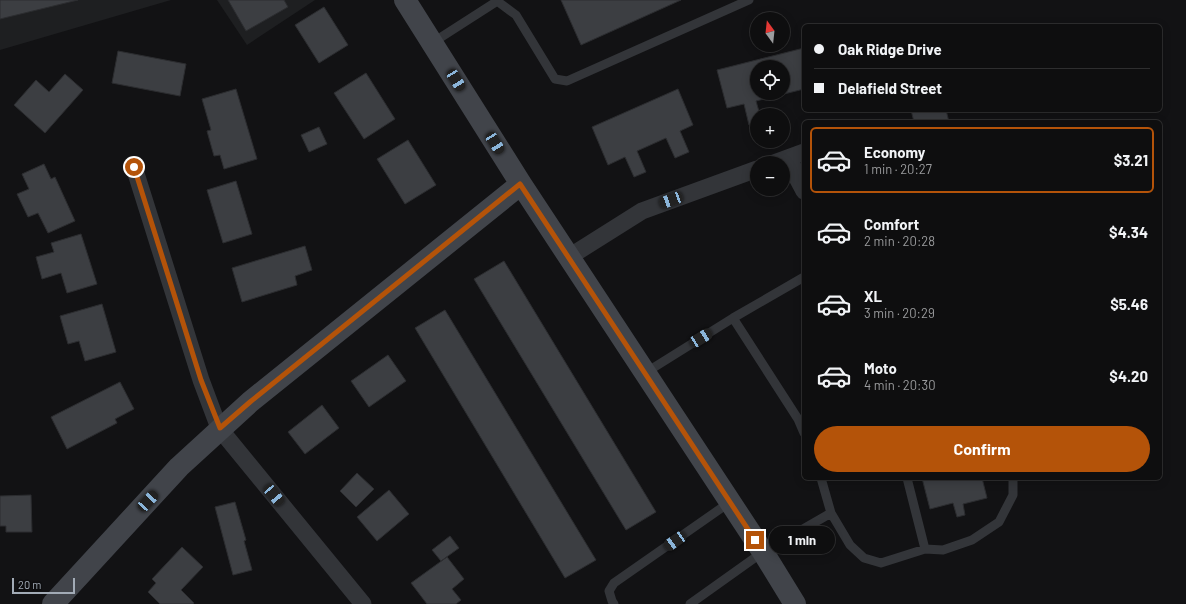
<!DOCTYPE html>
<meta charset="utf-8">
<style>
body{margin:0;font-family:Barlow,sans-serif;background:#1c1c1d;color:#f1f3f6;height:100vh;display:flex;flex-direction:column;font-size:15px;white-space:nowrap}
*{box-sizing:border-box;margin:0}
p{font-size:13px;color:#9b9c9e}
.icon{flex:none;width:22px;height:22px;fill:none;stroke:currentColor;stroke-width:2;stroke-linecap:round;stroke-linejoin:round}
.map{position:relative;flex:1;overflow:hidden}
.panel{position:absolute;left:802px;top:120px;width:360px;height:360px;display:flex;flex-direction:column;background:#0e0e0f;border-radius:6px;box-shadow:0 2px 10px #0003,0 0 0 1px #2e2e2f}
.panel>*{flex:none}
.top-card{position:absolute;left:802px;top:24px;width:360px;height:88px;border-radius:6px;box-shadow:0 2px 10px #0003,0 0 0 1px #2e2e2f;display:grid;align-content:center;height:88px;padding:0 12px;background:#0e0e0f}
.needle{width:26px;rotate:345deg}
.controls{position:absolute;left:750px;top:12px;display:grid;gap:8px}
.controls a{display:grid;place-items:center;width:40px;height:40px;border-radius:50%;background:#0e0e0f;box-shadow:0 2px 10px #0003,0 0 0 1px #2e2e2f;font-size:20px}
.scale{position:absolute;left:12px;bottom:10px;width:63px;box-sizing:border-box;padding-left:4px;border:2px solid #a2abb6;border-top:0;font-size:11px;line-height:14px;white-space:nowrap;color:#a2abb6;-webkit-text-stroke:3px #0d0d0f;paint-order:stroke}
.end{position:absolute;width:18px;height:18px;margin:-9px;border:5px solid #b45309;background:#fff;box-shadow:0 0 0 2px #fff}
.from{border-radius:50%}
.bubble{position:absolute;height:28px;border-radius:14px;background:#0e0e0f;box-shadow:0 2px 10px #0003,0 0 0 1px #2e2e2f;font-size:13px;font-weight:700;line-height:28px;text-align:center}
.car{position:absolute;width:12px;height:24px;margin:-12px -6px;border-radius:5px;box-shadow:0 0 3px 1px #0007;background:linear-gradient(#222 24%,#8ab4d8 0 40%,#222 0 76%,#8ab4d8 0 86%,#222 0)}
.top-card b{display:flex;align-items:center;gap:14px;height:38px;font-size:15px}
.top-card b+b{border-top:1px solid #2e2e2f}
.top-card i{width:10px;height:10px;background:#f1f3f6}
ul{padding:7px 0 0;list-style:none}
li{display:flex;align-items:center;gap:12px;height:66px;margin:0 8px 6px;padding:0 4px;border:2px solid transparent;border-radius:6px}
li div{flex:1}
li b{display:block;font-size:15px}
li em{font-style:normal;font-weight:700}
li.current{border-color:#b45309}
li>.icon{width:36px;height:36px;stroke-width:1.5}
.button{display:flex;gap:8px;margin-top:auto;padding:8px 12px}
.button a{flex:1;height:46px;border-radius:24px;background:#b45309;color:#fff;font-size:16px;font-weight:700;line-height:46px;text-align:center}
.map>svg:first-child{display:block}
</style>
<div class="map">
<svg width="1186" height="604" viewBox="0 0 1186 604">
<rect width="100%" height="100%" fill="#121214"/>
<!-- built -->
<path fill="#1e1f21" d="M0 0H171L0 50Z
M217 0H315L247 45Z"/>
<!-- building -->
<path fill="#3c3e42" stroke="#2c2d30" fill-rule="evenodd" d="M0 0H78L0 19Z
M228 0H284L288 7 246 31Z
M561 0H681L581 45Z
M324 7 348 45 319 63 295 25Z
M804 48V89L756 101 760 115H757V123L749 125 744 104 727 108 717 70ZM757 67H783V93H757Z
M118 51 186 64 180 96 112 83Z
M366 73 395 119 364 139 334 93Z
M65 74 83 90 45 133 14 105 36 80 49 92Z
M236 89 257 159 224 169 220 155 214 156 207 131 211 130 202 99Z
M678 89 693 125 680 131 689 152 675 158 666 138 637 151 646 172 634 177 625 157 608 165 592 127Z
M911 110H946L949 122H914Z
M319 127 327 144 309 152 301 135Z
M408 140 436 185 405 204 377 159Z
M44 164 51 179 55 177 75 221 48 233 38 213 28 217 17 194 29 189 22 174Z
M236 181 252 234 223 243 207 190Z
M81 234 97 284 67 293 61 273 42 279 36 257 54 252 51 243Z
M305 246 312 270 295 276 297 285 242 302 232 268Z
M504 261 656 512 626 530 474 279Z
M102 304 116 352 85 361 79 341 68 344 60 316Z
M445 310 596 560 565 578 415 328Z
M388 355 406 381 369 407 351 381Z
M120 382 134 409 115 419 117 423 67 449 51 417Z
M322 405 339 428 305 454 288 432Z
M357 473 374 489 356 507 340 491Z
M922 478H982L987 498 963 504 965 515 957 517 953 503 930 509Z
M389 490 409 514 377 541 357 517Z
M31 495 32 532H6V526H0V496Z
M235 502 246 540 244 541 252 570 233 575 215 507Z
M450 536 459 548 441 561 432 550Z
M182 547 203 567 181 590 194 603 193 604H160L148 592 156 583 152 579Z
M447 557 464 579 452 589 461 600 456 604H427L411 583Z"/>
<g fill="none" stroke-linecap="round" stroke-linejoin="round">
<!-- lane -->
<path stroke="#333539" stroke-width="9" d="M497 1 516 15 555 79 567 81 749 0
M432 43 499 0
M804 277 733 318 798 419 804 433
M645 373 733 318
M821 478 831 513 850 545 864 558 881 563 925 549 907 478
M925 549 943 550 972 540 999 522 1013 495V478
M614 604 612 601 609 591 614 583 730 502
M690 604 763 552 831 513"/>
<!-- street -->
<path stroke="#333539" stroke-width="17" d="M790 157 796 176 804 191
M774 163 804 152
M134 167 201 380 219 428 363 604
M569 257 642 211 757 169"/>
<!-- secondary -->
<path stroke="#41444a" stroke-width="22" d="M405 0 521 184 763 552 795 604
M53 604 179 467 250 402 521 184"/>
</g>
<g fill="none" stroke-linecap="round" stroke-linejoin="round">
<!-- route -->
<path stroke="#b45309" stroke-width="5" d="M134 167 201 380 220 428 250 402 520 184 755 540"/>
</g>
</svg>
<div class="controls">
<a><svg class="needle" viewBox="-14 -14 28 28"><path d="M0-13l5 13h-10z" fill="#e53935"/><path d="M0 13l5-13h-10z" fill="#9b9c9e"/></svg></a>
<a><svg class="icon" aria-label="locate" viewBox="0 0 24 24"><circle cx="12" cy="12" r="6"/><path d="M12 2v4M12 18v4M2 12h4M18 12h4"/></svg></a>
<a>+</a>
<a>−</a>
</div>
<div class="scale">20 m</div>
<i class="end from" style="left:134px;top:167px"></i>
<i class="end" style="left:755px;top:540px"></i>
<div class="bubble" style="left:769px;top:526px;width:66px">1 min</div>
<i class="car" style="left:456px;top:80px;rotate:148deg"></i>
<i class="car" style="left:495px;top:143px;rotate:148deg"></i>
<i class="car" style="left:671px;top:200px;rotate:250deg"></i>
<i class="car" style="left:701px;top:338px;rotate:58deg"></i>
<i class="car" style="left:274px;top:495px;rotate:140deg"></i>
<i class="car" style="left:148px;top:501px;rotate:43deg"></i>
<i class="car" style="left:675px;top:541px;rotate:235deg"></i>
<div class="top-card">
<b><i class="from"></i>Oak Ridge Drive</b>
<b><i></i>Delafield Street</b>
</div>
<section class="panel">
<ul>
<li class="current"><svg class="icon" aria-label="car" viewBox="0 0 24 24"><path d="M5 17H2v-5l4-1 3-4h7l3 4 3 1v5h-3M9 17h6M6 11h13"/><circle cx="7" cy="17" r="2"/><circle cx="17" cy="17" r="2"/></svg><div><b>Economy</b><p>1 min · 20:27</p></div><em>$3.21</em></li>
<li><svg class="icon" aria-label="car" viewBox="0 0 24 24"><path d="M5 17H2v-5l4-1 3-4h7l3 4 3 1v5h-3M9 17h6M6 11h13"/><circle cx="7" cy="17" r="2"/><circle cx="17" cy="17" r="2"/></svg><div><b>Comfort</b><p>2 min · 20:28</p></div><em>$4.34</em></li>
<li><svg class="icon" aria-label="car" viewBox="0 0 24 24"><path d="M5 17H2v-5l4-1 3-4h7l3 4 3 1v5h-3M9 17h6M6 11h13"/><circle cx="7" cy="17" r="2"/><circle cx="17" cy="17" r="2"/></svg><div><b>XL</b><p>3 min · 20:29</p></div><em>$5.46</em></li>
<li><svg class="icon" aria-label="car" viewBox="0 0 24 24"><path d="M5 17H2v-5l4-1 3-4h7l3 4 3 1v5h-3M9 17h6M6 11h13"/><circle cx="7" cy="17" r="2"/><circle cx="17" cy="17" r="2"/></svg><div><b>Moto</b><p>4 min · 20:30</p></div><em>$4.20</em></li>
</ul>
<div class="button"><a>Confirm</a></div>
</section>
</div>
